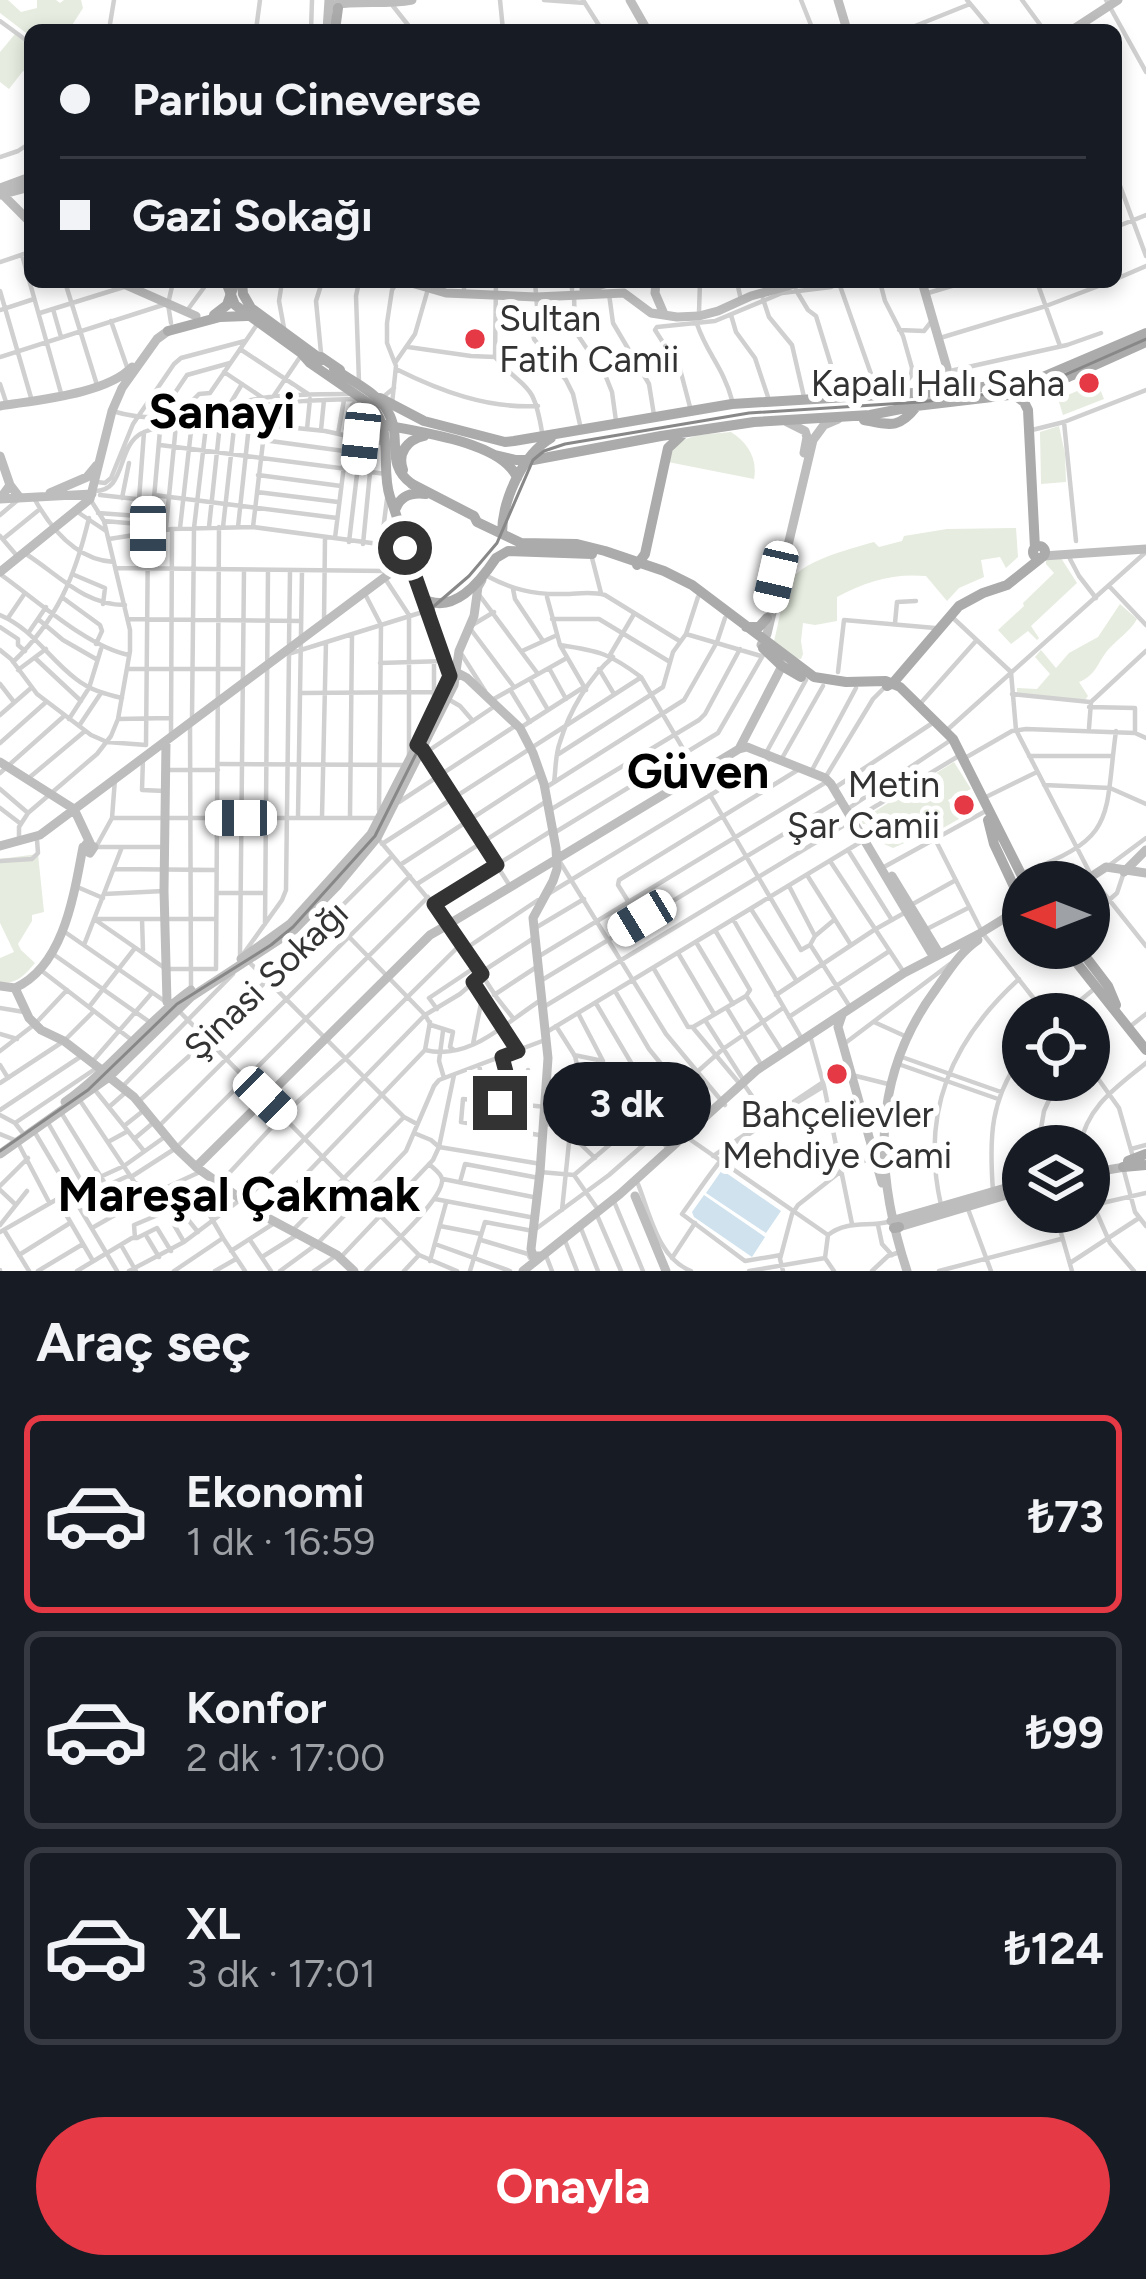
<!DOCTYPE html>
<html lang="tr">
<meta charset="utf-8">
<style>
body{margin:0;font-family:Figtree,sans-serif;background:#242831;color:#f1f3f6;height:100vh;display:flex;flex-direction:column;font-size:45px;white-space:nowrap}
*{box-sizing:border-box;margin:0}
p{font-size:39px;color:#9ea1a6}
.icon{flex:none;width:66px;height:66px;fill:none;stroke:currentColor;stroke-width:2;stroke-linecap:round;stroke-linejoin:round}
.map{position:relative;height:1271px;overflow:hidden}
.drawer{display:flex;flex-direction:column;background:#171b24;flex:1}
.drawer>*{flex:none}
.guide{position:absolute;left:24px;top:24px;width:1098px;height:264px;border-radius:18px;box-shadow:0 6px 18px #0003;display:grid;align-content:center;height:264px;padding:0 36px;background:#171b24}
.needle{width:78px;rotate:270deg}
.tools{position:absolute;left:1002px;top:861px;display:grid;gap:24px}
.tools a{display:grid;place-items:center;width:108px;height:108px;border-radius:50%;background:#171b24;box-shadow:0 6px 18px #0003;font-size:60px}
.end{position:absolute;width:54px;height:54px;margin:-27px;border:15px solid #333;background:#fff;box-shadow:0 0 0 6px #fff}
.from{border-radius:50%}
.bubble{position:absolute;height:84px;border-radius:42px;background:#171b24;box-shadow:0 6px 18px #0003;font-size:39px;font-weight:700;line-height:84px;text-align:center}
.car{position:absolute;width:36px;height:72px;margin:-36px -18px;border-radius:15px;box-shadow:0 0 9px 3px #0007;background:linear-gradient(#fff 24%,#345 0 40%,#fff 0 76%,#345 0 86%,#fff 0)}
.guide b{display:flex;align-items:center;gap:42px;height:114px;font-size:45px}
.guide b+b{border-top:3px solid #363941}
.guide i{width:30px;height:30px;background:#f1f3f6}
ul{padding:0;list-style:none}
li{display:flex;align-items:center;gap:36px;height:198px;margin:0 24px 18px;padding:0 12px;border:6px solid #363941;border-radius:18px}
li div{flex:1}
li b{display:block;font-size:45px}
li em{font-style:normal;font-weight:700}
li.selected{border-color:#e63946}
li>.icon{width:108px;height:108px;stroke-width:1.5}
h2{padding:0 36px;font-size:54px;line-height:144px}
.cta{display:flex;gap:24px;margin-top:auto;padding:24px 36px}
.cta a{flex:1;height:138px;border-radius:72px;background:#e63946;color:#fff;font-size:48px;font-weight:700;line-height:138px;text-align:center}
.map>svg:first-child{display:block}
</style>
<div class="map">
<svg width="1146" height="1271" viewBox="0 0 1146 1271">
<rect width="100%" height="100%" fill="#fff"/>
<!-- green -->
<path fill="#e6ecdf" d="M0 0H8L21 12 37 8V0H56L60 3 64 0H81L83 8 69 30H30V36L0 13Z
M15 34 30 45V67L26 72 23 71 9 89 0 82V52Z
M1093 371 1104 399 1063 415 1058 399 1082 389 1078 377Z
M1059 426 1065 454 1066 482 1041 484 1040 432Z
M731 432C747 442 758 458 754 479L668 462C674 432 705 435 731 432Z
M1016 528 1018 557 1006 568 1000 557 981 560 984 577 959 588 947 601 926 576C894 573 866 581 837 597V621L815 625 803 623 801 641 803 654 801 659 795 658 774 641C779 623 781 602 789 584 798 561 851 549 874 542L879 547 902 541 904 536 947 529Z
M1061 558 1077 583 1031 626 1039 638 1037 640 1028 631 1011 644 998 630 1024 606 1023 603 1054 573 1046 564V559Z
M1120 604 1137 619C1129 633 1117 639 1107 651 1097 664 1096 675 1079 682L1088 696 1085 700 1017 694V688L1037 689 1050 674 1035 657 1041 650 1056 668 1069 653 1098 637Z
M954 762 971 789 948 800 959 819 929 836 923 835 893 848 884 844 878 834 871 833 866 824H863L861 820Z
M38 854 44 912 32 915V921L18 944 21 950 35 963C25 975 16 985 0 982V958L14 952 0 923V859Z"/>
<!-- water -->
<path fill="#cfe2ee" d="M722 1170 781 1211 766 1233 706 1193Z
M704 1195 765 1237 752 1257 694 1217 692 1212Z"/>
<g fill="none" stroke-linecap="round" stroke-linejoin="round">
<!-- street -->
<path stroke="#d0d0d0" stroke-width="4.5" d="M500 0 503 30
M544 0 585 3
M583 0 602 30
M801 0 813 30
M967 0 992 30
M1022 0 1044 30
M1106 0 1146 72
M393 6 412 30
M0 21 30 43
M109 30 114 0
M256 30 260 0
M311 30 312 0
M905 30 970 4
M0 157 18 151 30 143
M1116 175 1146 256
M1116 227 1146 215
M22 255 61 393
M0 262 30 252
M1116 279 1146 266
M65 282 97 385
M282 282 279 301 284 328
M464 282V289
M496 282 495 357C525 392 533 378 542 432
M535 282 537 306 532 330 534 339 566 380 573 394 581 429
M572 282V290
M737 282 741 300
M880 282 885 301 903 336 912 368 911 376 898 392
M1037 282 1060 346
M839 283 877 391
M796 290 808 310 816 316 840 394
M0 291 32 401
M928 293 965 282
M609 294 613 323 649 384 654 415
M574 295 575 331 606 377 612 392 616 421
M763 299 769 317 792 345 804 397
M53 309 61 337
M0 310 34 299
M186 312 208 282
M699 312 700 282
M40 313 127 286
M731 315 736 332 755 358 769 400
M111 321 127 367
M171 323 168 304 173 282
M697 324C707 354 723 367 732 400
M899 330 924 331 931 322
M940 338 1046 306 1109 282
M408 347 471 356 495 357
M240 349 308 394
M321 353 316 301 322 282
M0 357 166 304
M395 363 415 334 428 289
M396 369C440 391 488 409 538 406
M950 371 1067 345 1101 333
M224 372 263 398
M359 382 356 296 359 282
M0 384 6 402
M273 397 300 357
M383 397 394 388
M230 404 242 384
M392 404 396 366 387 343V323L392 290 397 282
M192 406 206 403 214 407
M690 407 680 369 655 330 657 327 715 321 782 293 831 287 842 282
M112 411C170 428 206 408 262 398 291 394 319 394 348 394
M192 414 193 400 199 394 210 393 258 323
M1064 422 1076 541
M267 425 325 431 385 444
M349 425 379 424
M274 426 276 404
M307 429 310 399
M321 430 324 400
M1028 431 1064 422 1146 390
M338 434 344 400
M263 440 344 451
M160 445 386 474
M258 475 341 486
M97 482 105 483 111 478 133 424 174 364 181 358 245 341
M93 491C127 493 116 446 142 433 157 426 172 426 188 423 209 418 230 411 252 407 286 401 320 400 354 399
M257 492 338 502
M100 495 154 501
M154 495 337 518
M34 498C51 529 76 560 114 562
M122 498 129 463
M139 500 144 432
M76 511 106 531
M98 513 152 517
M0 515 19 499
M104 521 151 525
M166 527 176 425
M209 527 221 414
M223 527 236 410
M238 527 251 407
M253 527 267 408
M180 528 192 422
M151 532 161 419 164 409 187 375 230 363
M0 536 18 557
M335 538 350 417 352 405 360 399
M3 539 40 509
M109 539 172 529 253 527 401 547
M349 542 361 440
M363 544 373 442
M381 546 387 499
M26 554C59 575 84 605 125 605
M1069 557 1079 576 1096 598
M592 558 601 593
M116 568 386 571
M0 574C37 600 87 647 129 655
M72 574 105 588 103 604
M485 575C511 589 533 595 564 594 578 594 591 591 605 595L678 640
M384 577 409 615V756
M1109 586 1146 625
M513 589 515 599 543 641
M477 592 538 674
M365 594 381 625 379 810
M547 597 560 645 586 690
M63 598 100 625 102 631 96 644
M494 612 469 627 514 687
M0 615C33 629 48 658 76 679 90 690 105 694 122 698
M951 616 1011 672 1016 730 1092 877
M8 618 25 593
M38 619 63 640 96 659
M128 619 301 621
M552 619H599L670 662
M324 622 325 538
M895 623 897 602 916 601
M0 627 18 639V645L25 651
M29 632 46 607
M686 634 761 656
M289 644 290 572
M560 645C599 651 609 653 641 677L801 950 810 945 815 936 789 886
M0 650 11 659 37 694 91 735 107 742 146 745 148 532
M522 651 555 636
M288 654 426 611
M462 655 485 691
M610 655 634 614
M35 658 81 701
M13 662C57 620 75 577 89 518
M380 663 445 661
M549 668 566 699
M127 669H241
M599 669 614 694
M18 670 46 649
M838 672 844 620 935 628
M530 679 548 710
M0 684 14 702
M511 691 530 722
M302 693 434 692
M1012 694 1090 702
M448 699 460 706 473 721
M492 700 565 659
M919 705 975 642
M434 706V664
M1089 707 1135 708V733
M0 715 31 688
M192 718 194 528 207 418
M69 719 89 688 101 649
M118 719 170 718
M190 723 191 987
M79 726 101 693
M520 728 584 687
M1089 728 1091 702 1146 651
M946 731 1146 552
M171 733 172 529
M0 743 45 703
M424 751 508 883
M425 753 495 706
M766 753 806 680
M557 755 663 687 673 652 686 634 698 597
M1029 756H1113
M143 758 142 790 165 791
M965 758 1012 731 1026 729 1135 733 1146 738
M781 760 823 686
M220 764 406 765
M166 770H218
M811 772 856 688
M0 773 63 717
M30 777 85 731
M825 778 873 699 884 688
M554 782C556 769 555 755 560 742 569 712 589 677 613 657
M1044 785 1110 788 1146 804
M545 788 684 700 717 642 725 618
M0 789 28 813
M833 789 931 724
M984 798 1037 772
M399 802 515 726
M0 808 21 824
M550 810 699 720 705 714 740 649
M846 810 948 742
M298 817 302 571
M322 817 326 642
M350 817 352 634
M112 818H376
M554 833 718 733 766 650
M935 839 981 930
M19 840V827L28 813 97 754 111 736 118 719 130 651V630L104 521 90 499
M381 842 449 924 497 998 513 1018
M382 844 640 678
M95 847H162
M96 847 112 818 115 779
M848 850 892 920
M0 861 32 859 38 853 37 840
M830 861 903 971
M560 862 666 1034 725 1105
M1111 864 1146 838
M400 865 540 774
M884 867 984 812
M114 869 216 870
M1025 872C1118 837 1104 819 1116 731
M807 875 851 945
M1095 882 1146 946
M417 884 547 801
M75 886 103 898
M217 893H265
M104 894 164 891
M548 894 768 760
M628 901 618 885 619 880 801 768
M434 904 551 831
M318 905 425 1015 431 1025 453 1032 450 1047 454 1050
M911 905 956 880
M751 909 796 980
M1089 918 1117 893 1124 872
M94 919 166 969H216L219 527
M94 919H214
M142 919 143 950
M733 919 802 1039
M265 924 268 570
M537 927 584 899
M62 930 166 1002
M925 930 968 908
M984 935 1046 1014
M815 936 834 920
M696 942 733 1004
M84 945 122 847
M811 946 850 1007
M465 949 538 900
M244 953 282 900 286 890 289 653
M678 953 714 1014
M53 954 151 1023
M541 955 828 781
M240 957 244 570
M249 962 404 1117 417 1124
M654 969 688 1027H693L746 996 750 990 715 930
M42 971 133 1041
M480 973 534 938
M542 980 840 800
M473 983 518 1051
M615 991 649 1049 704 1117
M494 995 535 968
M776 995 874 930 906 912
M747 997 783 1053
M597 1005 633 1066 688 1131
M89 1007 135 948
M0 1008 24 1012
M542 1008 957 757
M437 1009 429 998 477 966
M728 1010 762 1066
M179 1011 419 1255 457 1271
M578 1013 603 1061 598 1078
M1064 1014 1094 989
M789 1017 888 952
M705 1020 744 1081
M874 1022 907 1037
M1132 1025 1146 1014
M556 1026 575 1056 577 1065 562 1210
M694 1029 740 1084
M443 1031 439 1061 444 1078
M545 1033 864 840
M0 1034 17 1039
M811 1039 824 1086 852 1224
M473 1044 482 998
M844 1044 950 964
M425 1050C470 1061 505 1023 541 1000
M0 1051 35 1024 67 990
M574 1055 603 1061
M899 1056 1001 1092
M92 1062 151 994
M0 1065 8 1078
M479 1065 482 1079 480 1101
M901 1065 998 1099
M1089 1066 1119 1108 1133 1157
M576 1074C623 1081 641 1115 669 1150
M852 1075 888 1084
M0 1083 64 1041 94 1011
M123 1086 233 974
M745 1086 766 1116
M95 1090 144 1151
M574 1095 600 1103 627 1130
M79 1099 135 1183 144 1186 148 1196
M138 1102 207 1040 392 856
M525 1105 528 1070
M109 1107 126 1092
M0 1110 80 1057
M62 1114 122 1211
M0 1115 15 1123 22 1132
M572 1117 580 1116 609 1143
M644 1119 723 1049 783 1008
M47 1121 83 1184
M15 1123 95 1069
M544 1124 568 1125
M124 1126 143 1111
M159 1126 410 876
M497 1128 505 1072 502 1056
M34 1131 117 1271
M414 1133 431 1140 439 1147 541 1164
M0 1134 17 1141 49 1202
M570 1134 595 1158
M539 1135 461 1122 463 1099 546 1107
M688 1138 828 1235
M134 1139 153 1123
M108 1142 128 1131
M1038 1146 1044 1111 1058 1080
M1080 1146C1087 1106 1117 1087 1146 1063
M1131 1149 1146 1145
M713 1156 823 1082
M1124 1171 1135 1212 1146 1226
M540 1172 574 1175 599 1211
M574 1175 642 1117
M100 1177 124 1166 166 1136
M443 1179 538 1198
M460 1182 465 1164 539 1178
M220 1183 283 1115 346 1058 462 943
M638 1184C650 1214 658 1258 691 1271
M0 1186 28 1158
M106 1186 128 1176 131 1177 176 1148 428 897
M0 1190 16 1205
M993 1191C989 1137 990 1099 1023 1054
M1089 1195 1110 1243 1134 1271
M57 1199 93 1261
M435 1199 535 1218
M613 1199 643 1271
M244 1201 425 1015 460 994 482 975
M941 1205C920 1113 951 1041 1019 979
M1089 1206 1146 1193
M968 1209 991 1271
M1055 1212 1072 1271
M596 1213 621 1271
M266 1216 425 1050 430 1022
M0 1225 27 1191
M878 1225 882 1244 892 1255
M440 1226 481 1234
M580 1226 598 1271
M92 1228 148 1196 202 1171
M294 1229 404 1117
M4 1230 29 1271
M0 1232 99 1175
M147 1237 159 1257
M135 1238 134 1225 222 1188
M223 1238 245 1271
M564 1238 577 1271
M250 1240 271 1271
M481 1240 528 1254 530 1258
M184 1242 173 1223 185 1216 198 1232
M435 1244 510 1271
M121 1245 136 1271
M231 1251 276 1222
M545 1253 552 1271
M19 1255 70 1223
M781 1255 745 1261 682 1214C695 1196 708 1176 722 1159 750 1128 789 1108 824 1086
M262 1257 297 1235
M341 1257 433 1160 439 1147 454 1075
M672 1258 695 1223
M430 1261 446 1203
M1070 1263 1139 1218
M0 1270V1271
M38 1271 83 1244
M77 1271 132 1238H137L157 1228 171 1251
M129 1271 184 1242 240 1200
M174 1271 223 1238 205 1207
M215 1271 236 1259
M280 1271 317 1244 406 1151 434 1086 439 1080 545 1040
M314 1271 337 1255
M366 1271C381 1255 445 1199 442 1179 441 1173 433 1168 429 1164
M404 1271 419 1255
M470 1271 485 1222 533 1231 609 1175 656 1134
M749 1271 825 1258
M783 1271 780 1259 792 1214 798 1205 840 1172 873 1157
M834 1271 825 1258 828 1235C847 1220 867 1227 888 1222
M872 1271 888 1256 900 1252
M939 1271 1061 1239"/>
<!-- secondary -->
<path stroke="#bdbdbd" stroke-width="9" d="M630 0 647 30
M838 0 847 30
M329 3 333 5C359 0 385 5 412 0
M327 30 329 0
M1072 30 1118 0
M0 188 30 177
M0 192 30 222
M0 195 30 187
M119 282 196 316
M408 282 446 293 536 297 624 293 651 313 677 317 699 316 718 311 751 296 802 282
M656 282 655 293 664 314
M584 289 613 282
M920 402 933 391 947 368 922 282
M0 406C36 400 107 394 132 367
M787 422 805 431 807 437 804 453
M0 456 10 485
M50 493 87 477 97 465
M0 499 92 494
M0 499 10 485 20 498
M1043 556 1146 549
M0 572 90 499 112 411 122 388 157 339 168 331
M761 645 767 634 813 440 824 425 838 419
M454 671 467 678 520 728 533 753 544 784 556 848 557 869 553 881 533 918 548 1058 540 1172 531 1249 533 1256H540
M166 742 164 891 167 1002 170 1005
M739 749 782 666
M0 762 74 809 90 843
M87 843 94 847 90 853 83 849Z
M0 846 40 835 393 571 405 548
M1124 872 1146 850
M892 876 939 953
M1083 882 1106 867 1146 873
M449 924 739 749 747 747 825 778 831 784 933 956
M241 959 290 924 371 834 434 712 449 682V674L422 598
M0 986 15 988 29 1018 41 1030 64 1041 103 1071
M15 988C64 966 74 894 83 847
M842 1015 838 1027 882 1183
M109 1077 134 1097 176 1148 196 1167 266 1217 337 1255 354 1271
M65 1102C111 1069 145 1023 191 990
M0 1154 109 1077 191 997 294 930 338 885 377 838 454 685 459 651 474 616 478 587 482 580
M196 1167 430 935 449 924
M1089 1173 1125 1167
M635 1196 666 1271
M891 1221 1023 1183
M899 1227 1023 1190
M523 1271 620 1194 757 1070 904 973 979 934 1023 907
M907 1271C874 1171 871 1077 936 989 949 971 959 953 978 940"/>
<!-- primary -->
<path stroke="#ababab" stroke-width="10" d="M335 30 338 8
M226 282 235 305 304 355
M242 282 243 294 251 308 322 360
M168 331 220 317 247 316
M302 354 310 363 371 405C395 434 380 468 390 497 402 530 411 565 422 598 453 616 480 582 496 558
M321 357 340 370
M1016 396 1024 402 1028 410 1035 548
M380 398 424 421 505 442 514 441 732 404 962 390 1038 379 1146 333
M864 420C890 425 899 429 916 407
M386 425C421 433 503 442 517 478
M495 455 516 460H533L661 436 754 422 870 415 916 406 1035 392 1146 342
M403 470C397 453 407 440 424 436
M412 484 474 516 477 522 521 543 577 544 605 551 664 571 692 585 814 677 846 682 886 681 900 687 953 739 1025 882
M396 508C401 495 412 492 426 494
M502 534C502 501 522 455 551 438
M1033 552a6 6 0 1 1 12 0a6 6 0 1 1-12 0Z
M496 558 508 551 592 554
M637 565 645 554 668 448 684 433
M746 627H759L767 618
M763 648 782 666 801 677
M887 686 893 683 959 606 983 593 1007 585 1041 558
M988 820 994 844 1016 891 1023 894
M1016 915 1023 917
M1065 948 1146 1050
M1079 948 1108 986 1116 1005
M1128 1161 1146 1154
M1123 1167 1146 1165
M894 1228 899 1227"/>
<!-- tram -->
<path stroke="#888" stroke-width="3" d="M0 1151 88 1090 177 1004 271 945 293 927 375 836 453 680C452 655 436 632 433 607L469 576 497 543 533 460 544 451 565 444 749 413 920 402 1033 389 1146 339"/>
<!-- primary-bridge -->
<path stroke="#ababab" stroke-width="10" d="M214 315 227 305 235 282
M334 369C352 381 378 393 388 412 403 438 384 464 412 484"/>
</g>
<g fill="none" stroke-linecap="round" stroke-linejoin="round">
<!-- route -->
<path stroke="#333" stroke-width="15" d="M405 548 450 676 417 745 423 750 497 865 434 904 482 974 473 982 518 1051 502 1057 506 1072 500 1103"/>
</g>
<!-- markers -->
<g fill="#e63946" stroke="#fff" stroke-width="4.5">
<circle cx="475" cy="339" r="12"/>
<circle cx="1089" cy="383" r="12"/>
<circle cx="964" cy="805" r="12"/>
<circle cx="837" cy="1074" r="12"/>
</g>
<g text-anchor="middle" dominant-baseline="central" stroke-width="12" stroke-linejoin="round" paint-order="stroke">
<!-- poi labels -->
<g font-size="36" fill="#333" stroke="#fff" text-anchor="end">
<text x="499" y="318" text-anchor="start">Sultan<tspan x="499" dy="41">Fatih Camii</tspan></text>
<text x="1065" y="383">Kapalı Halı Saha</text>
<text x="940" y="784">Metin<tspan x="940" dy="41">Şar Camii</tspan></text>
<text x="837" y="1114" text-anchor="middle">Bahçelievler<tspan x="837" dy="41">Mehdiye Cami</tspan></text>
</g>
<!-- street labels -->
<g font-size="36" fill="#333" stroke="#fff">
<text transform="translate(266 980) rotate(-44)">Şinasi Sokağı</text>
</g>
<!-- district labels -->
<g font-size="48" font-weight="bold" fill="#000" stroke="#fff">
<text x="222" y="411">Sanayi</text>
<text x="698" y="771">Güven</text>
<text x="239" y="1194">Mareşal Çakmak</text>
</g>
</g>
</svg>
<div class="tools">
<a><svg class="needle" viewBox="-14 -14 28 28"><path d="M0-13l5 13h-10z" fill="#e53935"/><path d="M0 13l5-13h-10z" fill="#9ea1a6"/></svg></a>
<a><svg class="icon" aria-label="locate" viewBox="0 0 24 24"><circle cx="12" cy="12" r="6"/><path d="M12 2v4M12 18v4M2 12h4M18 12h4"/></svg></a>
<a><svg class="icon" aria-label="layers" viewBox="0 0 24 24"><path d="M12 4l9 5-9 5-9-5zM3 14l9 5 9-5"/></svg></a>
</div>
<i class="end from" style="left:405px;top:548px"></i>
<i class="end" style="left:500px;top:1103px"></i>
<div class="bubble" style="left:543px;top:1062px;width:168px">3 dk</div>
<i class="car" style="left:361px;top:439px;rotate:186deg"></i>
<i class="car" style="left:148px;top:532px;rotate:180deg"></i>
<i class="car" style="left:776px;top:577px;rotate:193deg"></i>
<i class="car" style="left:241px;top:818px;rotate:270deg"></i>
<i class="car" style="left:642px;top:918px;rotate:239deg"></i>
<i class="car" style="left:265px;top:1098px;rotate:134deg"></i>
<div class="guide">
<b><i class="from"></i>Paribu Cineverse</b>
<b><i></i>Gazi Sokağı</b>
</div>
</div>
<section class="drawer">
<h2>Araç seç</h2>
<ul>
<li class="selected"><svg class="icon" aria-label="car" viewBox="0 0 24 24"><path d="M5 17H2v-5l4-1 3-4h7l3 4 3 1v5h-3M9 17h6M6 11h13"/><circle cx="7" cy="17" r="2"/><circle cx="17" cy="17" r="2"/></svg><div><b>Ekonomi</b><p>1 dk · 16:59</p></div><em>₺73</em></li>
<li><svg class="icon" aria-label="car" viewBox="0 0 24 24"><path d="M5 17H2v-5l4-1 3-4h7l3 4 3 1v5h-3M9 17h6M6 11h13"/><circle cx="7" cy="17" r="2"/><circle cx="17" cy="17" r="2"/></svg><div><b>Konfor</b><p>2 dk · 17:00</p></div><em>₺99</em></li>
<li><svg class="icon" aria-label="car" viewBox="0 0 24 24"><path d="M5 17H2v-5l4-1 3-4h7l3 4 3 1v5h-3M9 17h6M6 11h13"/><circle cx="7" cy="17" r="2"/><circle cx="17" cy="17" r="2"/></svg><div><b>XL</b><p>3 dk · 17:01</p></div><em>₺124</em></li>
</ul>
<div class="cta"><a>Onayla</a></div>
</section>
